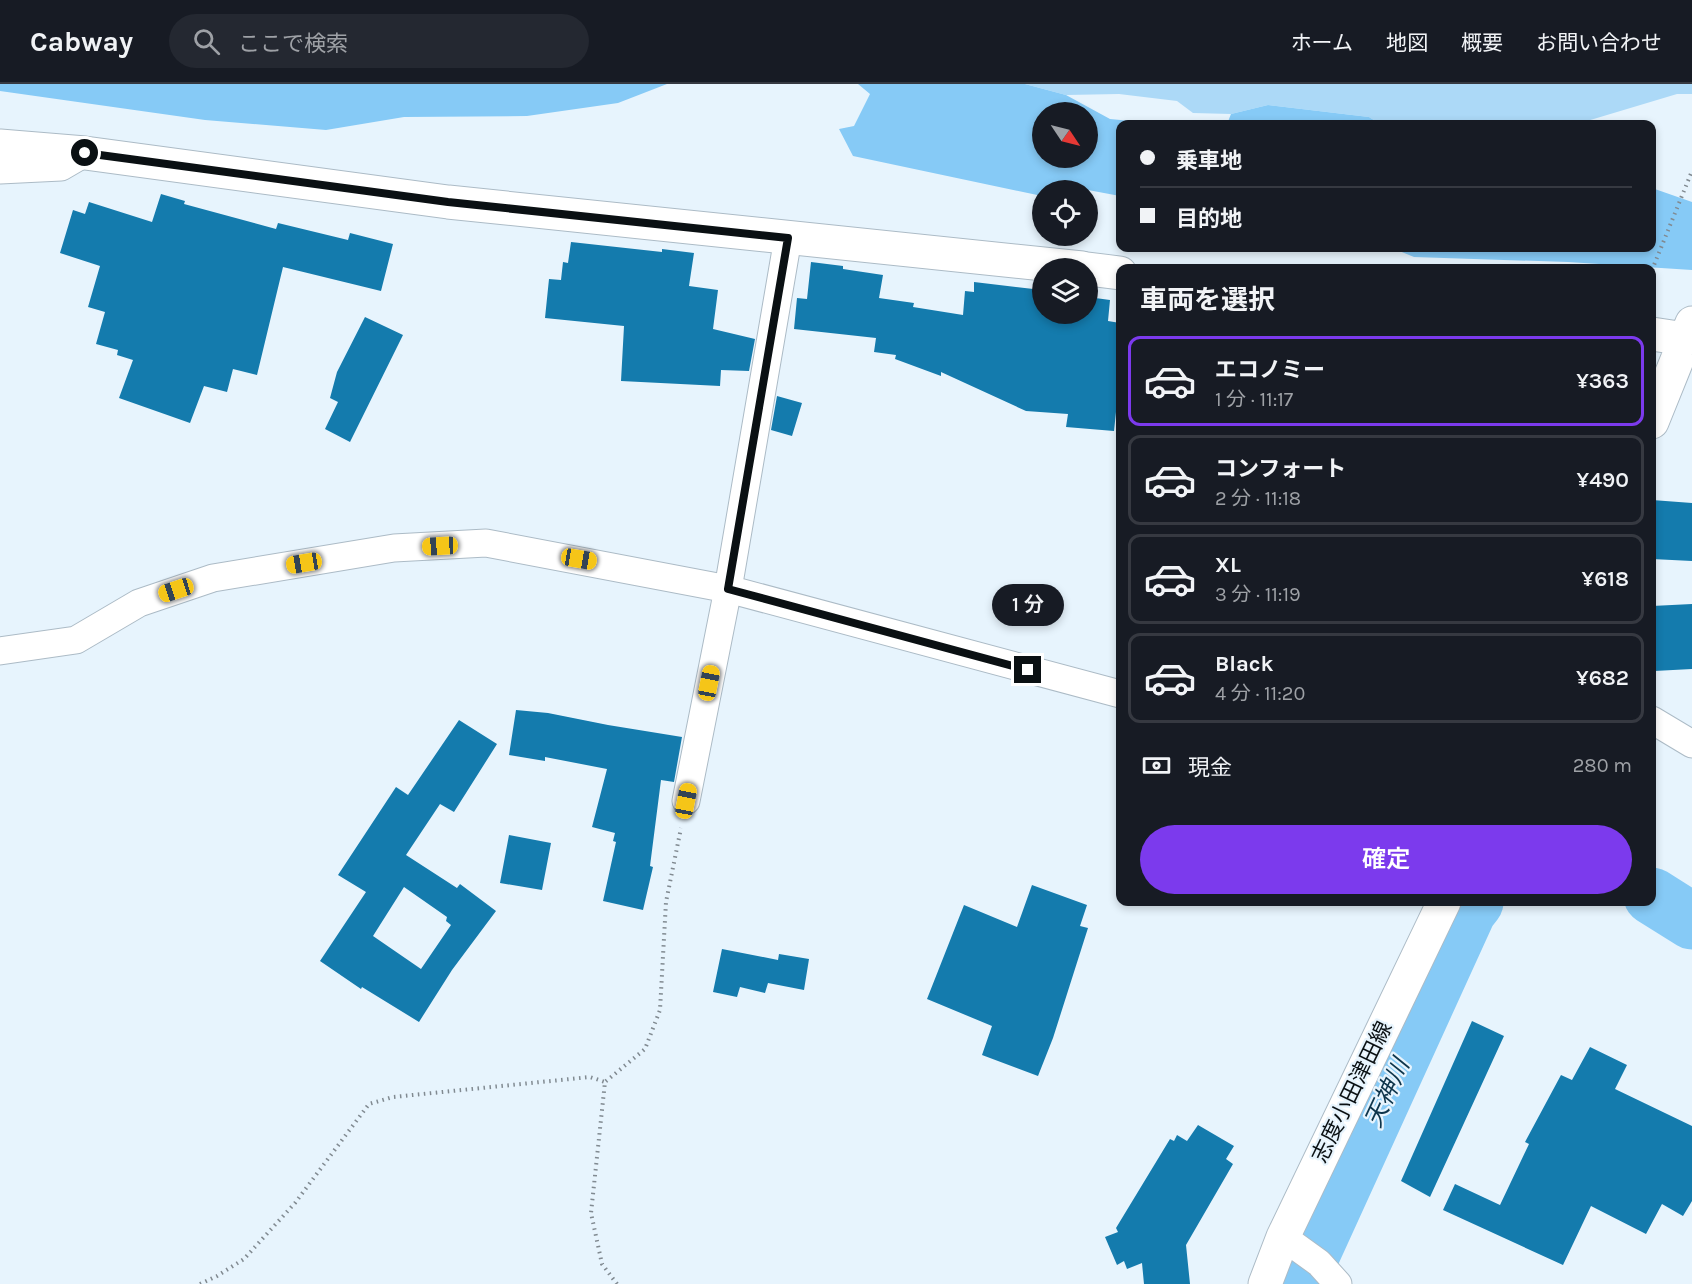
<!DOCTYPE html>
<html lang="ja">
<meta charset="utf-8">
<style>
body{margin:0;font-family:Karla,"Noto Sans JP",sans-serif;background:#242831;color:#f1f3f6;height:100vh;display:flex;flex-direction:column;font-size:22px;white-space:nowrap}
*{box-sizing:border-box;margin:0}
p{font-size:20px;color:#9ea1a6}
.icon{flex:none;width:33px;height:33px;fill:none;stroke:currentColor;stroke-width:2;stroke-linecap:round;stroke-linejoin:round}
.map{position:relative;flex:1;overflow:hidden}
.details{position:absolute;left:1116px;top:180px;width:540px;height:642px;display:flex;flex-direction:column;background:#171b24;border-radius:12px;box-shadow:0 3px 9px #0003}
.details>*{flex:none}
.hud{position:absolute;left:1116px;top:36px;width:540px;height:132px;border-radius:12px;box-shadow:0 3px 9px #0003;display:grid;align-content:center;height:132px;padding:0 24px;background:#171b24}
.needle{width:39px;rotate:125deg}
.buttons{position:absolute;left:1032px;top:18px;display:grid;gap:12px}
.buttons a{display:grid;place-items:center;width:66px;height:66px;border-radius:50%;background:#171b24;box-shadow:0 3px 9px #0003;font-size:30px}
.end{position:absolute;width:27px;height:27px;margin:-14px;border:8px solid #0a1013;background:#fff;box-shadow:0 0 0 3px #fff}
.from{border-radius:50%}
.bubble{position:absolute;height:42px;border-radius:21px;background:#171b24;box-shadow:0 3px 9px #0003;font-size:20px;font-weight:600;line-height:42px;text-align:center}
.car{position:absolute;width:18px;height:36px;margin:-18px -9px;border-radius:8px;box-shadow:0 0 4px 2px #0007;background:linear-gradient(#f5c518 24%,#345 0 40%,#f5c518 0 76%,#345 0 86%,#f5c518 0)}
.hud b{display:flex;align-items:center;gap:21px;height:57px;font-size:22px}
.hud b+b{border-top:2px solid #363941}
.hud i{width:15px;height:15px;background:#f1f3f6}
ul{padding:0;list-style:none}
li{display:flex;align-items:center;gap:18px;height:90px;margin:0 12px 9px;padding:0 12px;border:3px solid #363941;border-radius:12px}
li div{flex:1}
li b{display:block;font-size:22px}
li em{font-style:normal;font-weight:600}
li.active{border-color:#7c3aed}
li>.icon{width:54px;height:54px;stroke-width:1.5}
h2{padding:0 24px;font-size:27px;line-height:72px}
.pay{display:flex;align-items:center;gap:15px;height:66px;padding:0 24px;font-size:22px}
.pay p{margin-inline-start:auto}
.button{display:flex;gap:12px;margin-top:auto;padding:12px 24px}
.button a{flex:1;height:69px;border-radius:36px;background:#7c3aed;color:#fff;font-size:24px;font-weight:600;line-height:69px;text-align:center}
header{display:flex;align-items:center;gap:36px;box-sizing:border-box;height:84px;padding:0 30px;background:#171b24;border-bottom:2px solid #363941}
header strong{font-size:28px}
nav{display:flex;gap:33px;margin-inline-start:auto;font-size:21px}
.search{width:420px;height:54px;background:#242831;display:flex;align-items:center;gap:15px;box-sizing:border-box;padding:0 21px;border-radius:33px;color:#9ea1a6;font-size:22px}
.map>svg:first-child{display:block}
</style>
<header>
<strong>Cabway</strong>
<div class="search"><svg class="icon" aria-label="search" viewBox="0 0 24 24"><circle cx="10" cy="10" r="6"/><path d="M15 15l6 6"/></svg>ここで検索</div>
<nav><a>ホーム</a><a>地図</a><a>概要</a><a>お問い合わせ</a></nav>
</header>
<div class="map">
<svg width="1692" height="1200" viewBox="0 0 1692 1200">
<rect width="100%" height="100%" fill="#e7f4fd"/>
<!-- green -->
<path fill="#acd9f7" d="M1025 0H1692V10H1677L1577 40H1380L1369 33 1268 21 1231 30 1193 29 1177 17 1119 10 1066 11Z"/>
<!-- water -->
<path fill="#86caf6" fill-rule="evenodd" d="M0 0H667L618 19 527 32 404 33 326 46 205 36 0 7Z
M858 0H1025L1066 11 1110 35 1131 37 1137 40H1120V112L1088 106H1042V112L853 72 839 45 854 42 870 10ZM1042 28H1088V74H1042Z
M1268 21 1369 33 1380 40H1227L1231 30Z
M1652 104 1692 118V186L1568 178 1414 173 1392 164H1652Z"/>
<g fill="none" stroke-linecap="round" stroke-linejoin="round">
<!-- river -->
<path stroke="#86caf6" stroke-width="57" d="M1652 812 1692 837
M1298 1200 1468 827 1475 818"/>
</g>
<!-- building -->
<path fill="#147bad" fill-rule="evenodd" d="M161 110 185 117 184 120 276 145 278 139 348 156 350 149 393 160 381 207 283 183 257 291 233 285 227 308 204 302 190 339 119 314 133 276 117 271 118 266 96 260 105 228 88 223 100 182 60 169 73 126 85 130 89 118 152 138Z
M571 158 662 168V165L694 169 689 202 718 206 713 245 755 255 749 287 721 286 720 302 621 297 624 242 545 234 549 195 561 196 563 178 568 179Z
M811 178 843 182V185L883 191 879 214 914 219 913 223 963 231 965 207 974 208V198L1042 206V230H1088V213L1110 216 1108 237 1120 239V329L1116 328 1114 347 1066 343 1068 330 1026 327 941 288V292L895 275 896 271 874 268 876 254 794 245 797 214 807 215Z
M365 233 403 251 350 358 325 345 338 318 330 314 337 288Z
M777 312 802 319 792 352 771 346Z
M1652 416 1692 419V477L1652 475Z
M1692 520V585L1654 587 1652 522Z
M516 626 548 629 608 641 682 653 674 698 661 696 650 782 653 783 643 826 603 817 616 758 613 757 615 749 592 743 607 685 545 673V677L509 671Z
M459 636 497 660 454 728 440 720 406 771 457 804 460 800 496 827 452 886 419 938 362 903 361 905 320 877 366 808 338 791 396 703 408 711ZM404 803 447 833 446 837 451 841 421 885 373 852Z
M509 751 551 759 542 806 500 799Z
M1032 801 1087 821 1080 842 1088 844 1053 954 1038 992 982 971 992 942 927 915 964 821 1017 843Z
M722 865 778 876 779 870 809 875 804 906 768 899 765 909 740 903 737 913 713 908Z
M1472 937 1504 952 1430 1113 1401 1097Z
M1590 963 1627 981 1615 1005 1692 1042V1117L1683 1132 1662 1120 1646 1150 1591 1122 1563 1181 1443 1126 1455 1100 1500 1121 1529 1060 1525 1058 1561 991 1572 996Z
M1198 1041 1234 1062 1226 1075 1233 1080 1186 1161 1190 1200H1144L1142 1179 1127 1185 1124 1177 1117 1181 1105 1153 1118 1148 1116 1144 1170 1055 1174 1057 1177 1051 1187 1057Z"/>
<g fill="none" stroke-linecap="round" stroke-linejoin="round">
<defs>
<path id="street" d="M0 86 61 83 85 69
M0 567 76 556 139 519 213 494 394 464 486 459 728 505 1120 610
M1652 636 1692 660
M686 717 728 505 788 154
M1283 1153 1319 1179 1338 1200"/>
<path id="secondary" d="M0 62 85 69 448 118 1082 184
M1088 185 1120 189
M1652 250 1685 255
M1652 338 1692 239
M1265 1200 1283 1153 1444 818"/>
</defs>
<!-- street casing -->
<use href="#street" stroke="#acbbc6" stroke-width="29"/>
<!-- secondary casing -->
<use href="#secondary" stroke="#acbbc6" stroke-width="35"/>
<!-- path -->
<path stroke="#818a91" stroke-width="4" stroke-dasharray="1.5 4.5" stroke-linecap="butt" d="M1652 186 1692 87
M200 1200 217 1192 244 1175 295 1119 369 1020 393 1013 590 993 605 998
M617 1200 602 1180 591 1129 605 998 645 965 660 926 666 818 681 744"/>
<!-- street -->
<use href="#street" stroke="#fff" stroke-width="27"/>
<!-- secondary -->
<use href="#secondary" stroke="#fff" stroke-width="33"/>
</g>
<g fill="none" stroke-linecap="round" stroke-linejoin="round">
<!-- route -->
<path stroke="#0a1013" stroke-width="8" d="M85 69 448 118 788 154 728 505 1028 586"/>
</g>
<g text-anchor="middle" dominant-baseline="central" stroke-width="4.5" stroke-linejoin="round" paint-order="stroke">
<!-- street labels -->
<g font-size="22" fill="#0a1013" stroke="#e7f4fd">
<text transform="translate(1352 1008) rotate(-64)">志度小田津田線</text>
</g>
<!-- water labels -->
<g font-size="24" font-style="italic" fill="#0e354b" stroke="#e7f4fd">
<text transform="translate(1387 1009) rotate(-65)">天神川</text>
</g>
</g>
</svg>
<div class="buttons">
<a><svg class="needle" viewBox="-14 -14 28 28"><path d="M0-13l5 13h-10z" fill="#e53935"/><path d="M0 13l5-13h-10z" fill="#9ea1a6"/></svg></a>
<a><svg class="icon" aria-label="locate" viewBox="0 0 24 24"><circle cx="12" cy="12" r="6"/><path d="M12 2v4M12 18v4M2 12h4M18 12h4"/></svg></a>
<a><svg class="icon" aria-label="layers" viewBox="0 0 24 24"><path d="M12 4l9 5-9 5-9-5zM3 14l9 5 9-5"/></svg></a>
</div>
<i class="end from" style="left:85px;top:69px"></i>
<i class="end" style="left:1028px;top:586px"></i>
<div class="bubble" style="left:992px;top:500px;width:72px">1 分</div>
<i class="car" style="left:440px;top:462px;rotate:267deg"></i>
<i class="car" style="left:579px;top:475px;rotate:100deg"></i>
<i class="car" style="left:304px;top:479px;rotate:261deg"></i>
<i class="car" style="left:176px;top:506px;rotate:252deg"></i>
<i class="car" style="left:709px;top:599px;rotate:11deg"></i>
<i class="car" style="left:686px;top:717px;rotate:11deg"></i>
<div class="hud">
<b><i class="from"></i>乗車地</b>
<b><i></i>目的地</b>
</div>
<section class="details">
<h2>車両を選択</h2>
<ul>
<li class="active"><svg class="icon" aria-label="car" viewBox="0 0 24 24"><path d="M5 17H2v-5l4-1 3-4h7l3 4 3 1v5h-3M9 17h6M6 11h13"/><circle cx="7" cy="17" r="2"/><circle cx="17" cy="17" r="2"/></svg><div><b>エコノミー</b><p>1 分 · 11:17</p></div><em>¥363</em></li>
<li><svg class="icon" aria-label="car" viewBox="0 0 24 24"><path d="M5 17H2v-5l4-1 3-4h7l3 4 3 1v5h-3M9 17h6M6 11h13"/><circle cx="7" cy="17" r="2"/><circle cx="17" cy="17" r="2"/></svg><div><b>コンフォート</b><p>2 分 · 11:18</p></div><em>¥490</em></li>
<li><svg class="icon" aria-label="car" viewBox="0 0 24 24"><path d="M5 17H2v-5l4-1 3-4h7l3 4 3 1v5h-3M9 17h6M6 11h13"/><circle cx="7" cy="17" r="2"/><circle cx="17" cy="17" r="2"/></svg><div><b>XL</b><p>3 分 · 11:19</p></div><em>¥618</em></li>
<li><svg class="icon" aria-label="car" viewBox="0 0 24 24"><path d="M5 17H2v-5l4-1 3-4h7l3 4 3 1v5h-3M9 17h6M6 11h13"/><circle cx="7" cy="17" r="2"/><circle cx="17" cy="17" r="2"/></svg><div><b>Black</b><p>4 分 · 11:20</p></div><em>¥682</em></li>
</ul>
<div class="pay"><svg class="icon" aria-label="cash" viewBox="0 0 24 24"><path d="M3 7h18v10H3z"/><circle cx="12" cy="12" r="2"/></svg>現金<p>280 m</p></div>
<div class="button"><a>確定</a></div>
</section>
</div>
